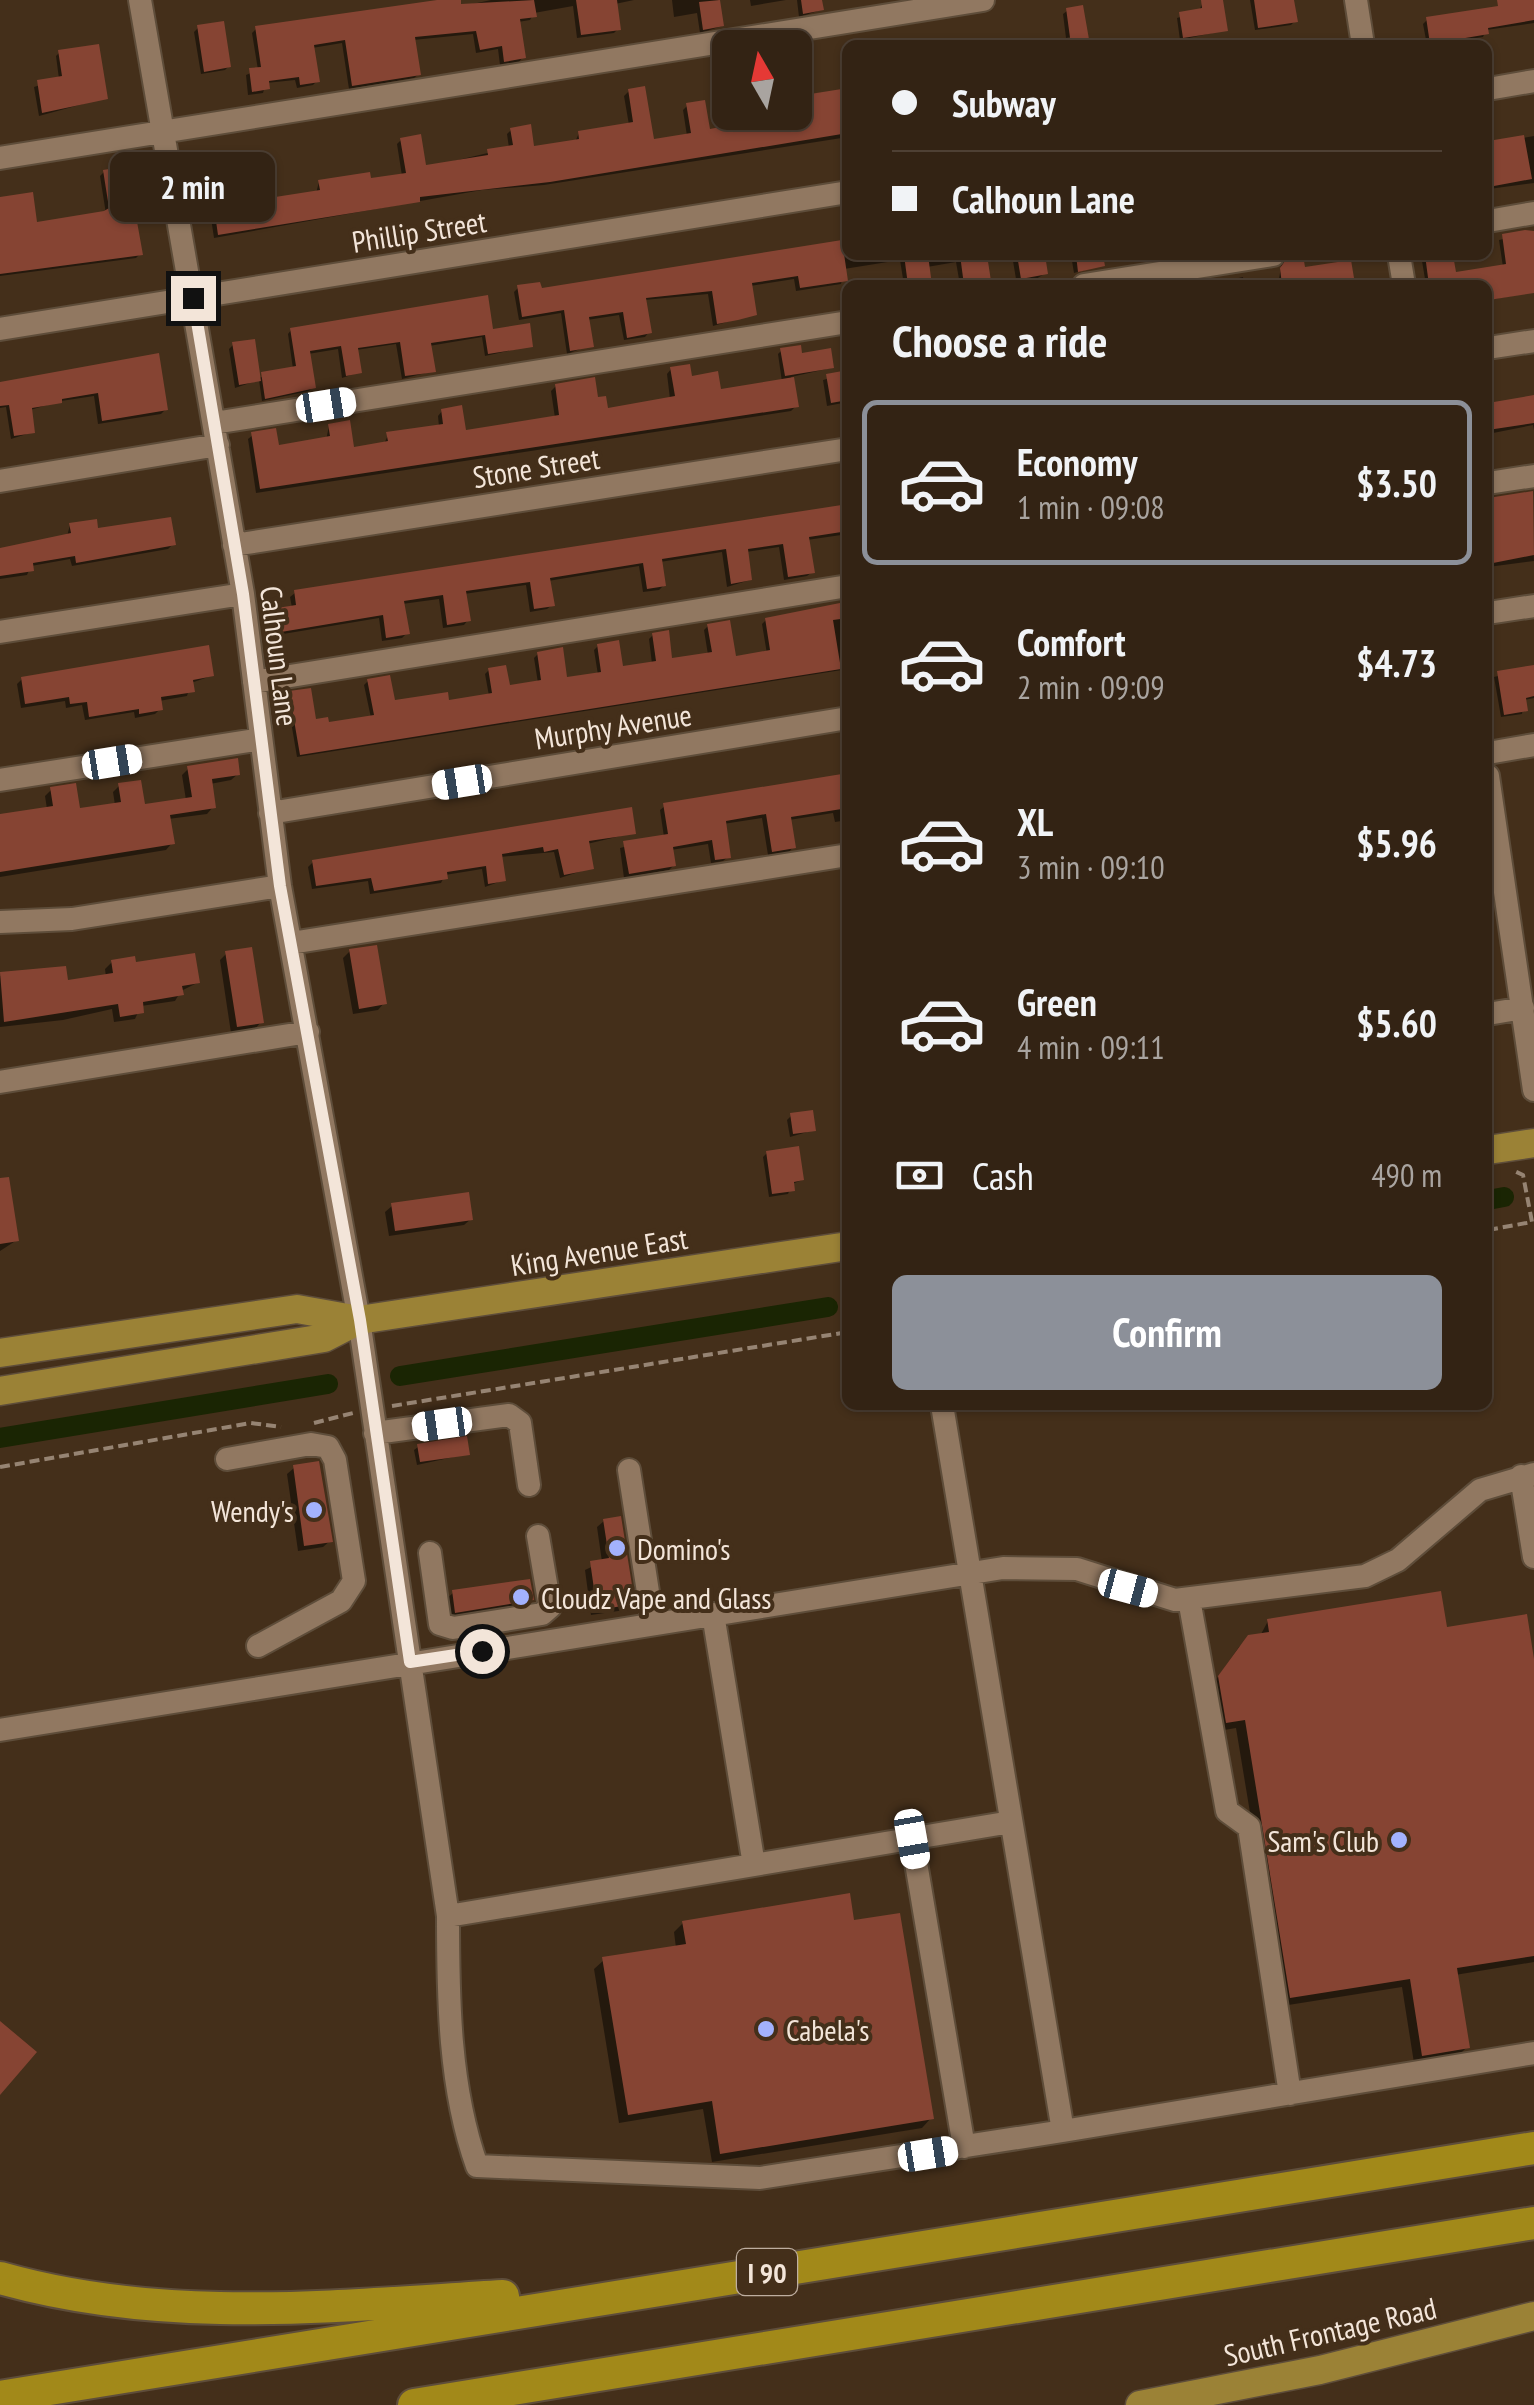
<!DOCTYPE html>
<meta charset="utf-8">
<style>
body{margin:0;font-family:"PT Sans Narrow",sans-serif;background:#3b2b1d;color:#f1f3f6;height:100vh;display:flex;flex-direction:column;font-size:38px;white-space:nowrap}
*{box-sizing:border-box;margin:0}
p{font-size:32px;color:#a9a4a0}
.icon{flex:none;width:55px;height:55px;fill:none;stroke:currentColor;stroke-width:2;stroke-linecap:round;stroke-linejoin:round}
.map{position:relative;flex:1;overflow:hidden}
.sheet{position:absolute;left:842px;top:280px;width:650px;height:1130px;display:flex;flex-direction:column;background:#332314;border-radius:15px;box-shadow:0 2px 8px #0004,0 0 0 2px #4e4034}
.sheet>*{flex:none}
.top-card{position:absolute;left:842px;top:40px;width:650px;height:220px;border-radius:15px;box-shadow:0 2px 8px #0004,0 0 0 2px #4e4034;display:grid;align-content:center;height:220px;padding:0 50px;background:#332314}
.needle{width:65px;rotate:351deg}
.tools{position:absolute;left:712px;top:30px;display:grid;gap:20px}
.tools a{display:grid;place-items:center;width:100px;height:100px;border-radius:15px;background:#332314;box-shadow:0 2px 8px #0004,0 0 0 2px #4e4034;font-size:50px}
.end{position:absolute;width:45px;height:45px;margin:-22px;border:12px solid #f3e5d9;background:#111;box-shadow:0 0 0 5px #111}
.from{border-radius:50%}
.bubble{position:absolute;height:70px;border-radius:15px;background:#332314;box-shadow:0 2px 8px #0004,0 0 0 2px #4e4034;font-size:32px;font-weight:700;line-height:70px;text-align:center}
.car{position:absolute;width:30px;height:60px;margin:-30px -15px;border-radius:12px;box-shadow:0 0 8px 2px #0007;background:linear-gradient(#fff 24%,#345 0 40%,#fff 0 76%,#345 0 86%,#fff 0)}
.top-card b{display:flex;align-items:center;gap:35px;height:95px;font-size:38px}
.top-card b+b{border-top:2px solid #4e4034}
.top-card i{width:25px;height:25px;background:#f1f3f6}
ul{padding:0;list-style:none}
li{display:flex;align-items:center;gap:30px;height:165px;margin:0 20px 15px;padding:0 30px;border:5px solid transparent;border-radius:15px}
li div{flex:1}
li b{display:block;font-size:38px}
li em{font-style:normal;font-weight:700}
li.active{border-color:#8c9099}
li>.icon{width:90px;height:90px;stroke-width:1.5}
h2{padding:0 50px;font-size:45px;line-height:120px}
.pay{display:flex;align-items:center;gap:25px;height:110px;padding:0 50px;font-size:38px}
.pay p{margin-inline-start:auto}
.button{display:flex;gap:20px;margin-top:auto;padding:20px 50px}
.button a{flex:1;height:115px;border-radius:15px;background:#8c9099;color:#fff;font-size:40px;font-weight:700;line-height:115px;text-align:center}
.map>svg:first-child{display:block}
</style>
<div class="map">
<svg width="1534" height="2405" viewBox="0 0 1534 2405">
<rect width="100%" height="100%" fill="#442f1a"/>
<!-- shadow -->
<path fill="#0007" d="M452 0H458L459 7 491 0H634L615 4 618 29 614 33 577 38 573 6 534 13 530 20 518 22 523 57 519 62 500 65 498 49 476 53 473 34 413 40 419 74 414 78 349 89 342 43 312 48 317 81 313 85 297 88 295 80 266 83 263 93 248 95 246 75 258 70 252 33 256 29Z
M672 0H718L722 26 700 33 697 13 674 17Z
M750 0H786L751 6Z
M797 0H819L821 10 799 17Z
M1292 0 1295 21 1291 25 1255 30 1250 0Z
M1534 0V23L1486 30 1483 37 1427 45 1423 24 1427 20Z
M1202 4 1226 30 1180 40 1177 18 1199 11Z
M1067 11 1081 35 1066 38 1063 14Z
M198 28 229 66 225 70 201 74 194 32Z
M60 52 105 98 39 116 34 87 59 79 56 56Z
M848 90V137L544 185 482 190 214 238 205 178 210 174 253 202 316 193 319 182 402 176 397 144 401 140 424 168 509 148 507 134 511 130 532 149 575 142 579 133 629 125 624 96 629 91 651 142 687 136 683 110 687 106 708 132 802 112 800 102 805 97Z
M1534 136V183L1489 189 1488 144Z
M104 172 140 254 136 258 0 276V248L35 225 106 214 100 176Z
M1534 232V292L1488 300V285H1426L1421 255H1451L1454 275 1503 267 1499 240Z
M848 242V255H984L988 280 960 285 956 262 927 267 929 285H904L900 260 844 269 841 284 796 291 794 279 750 286 754 314 713 326 708 294 644 300 649 332 645 337 624 340 619 315 587 320 588 346 567 354 561 313 519 320 514 292 518 288 539 291Z
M1012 255H1043L1046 273 1036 279 1037 285H1017Z
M1071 255H1101L1102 265 1074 273Z
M1283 255H1300L1302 270 1351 277 1347 285H1278Z
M1243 277 1244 285H1226L1230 280Z
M291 330 491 332 531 346 485 356 482 337 429 346 433 371 402 379 396 344 356 350 360 372 342 378 338 349 308 354 313 387 309 391 262 401 259 380 235 388 229 349 233 345 258 378 293 369 288 334Z
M782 350 831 368 791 377 796 406 791 411 256 493 248 439 253 435 277 447 326 440 329 426 352 449 384 444 388 435 439 427 438 416 442 411 464 433 555 418 551 391 556 386 596 400 606 410 670 399 667 374 671 369 719 392 782 382 778 354Z
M157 356 165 410 161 414 98 424 94 396 61 401 30 410 33 432 11 439 6 407 0 408V384Z
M848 373V402L827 406 823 380Z
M1534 397V430L1533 425 1488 434V405Z
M1531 494 1534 561 1488 567V500Z
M848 506V534L807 540 812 572 807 576 784 580 779 547 746 552 750 580 727 587 722 552 660 562 664 585 659 590 643 592 639 566 548 581 552 605 547 609 530 612 526 585 464 594 468 620 464 625 443 628 439 599 402 604 407 633 402 638 382 641 379 618 277 635 274 615 292 608 290 597 295 593Z
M70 525 96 531 173 544 168 549 72 566 70 559 31 566 27 575 0 579V551L67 536Z
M843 605 848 669 297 757 287 698 291 694 314 722 327 725 371 718 364 685 368 681 393 703H447L489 696 485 674 489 670 508 688 538 683 534 658 538 654 565 680 598 675 594 650 598 646 621 669 652 664 649 639 653 635 670 661 708 655 704 630 708 626 734 659 767 654 762 624 766 620Z
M1534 667V698L1524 700 1522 714 1501 717 1494 677Z
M211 676 191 683 187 696 159 701 160 709 155 714 135 718 134 712 85 720 82 705 66 708 65 701 21 708 17 684 22 679Z
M189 768 238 774 231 780 210 784 213 807 207 814 168 819 172 843 166 850 0 877V816L47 809 45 796 51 790 78 811 115 805 113 792 119 786 143 807 186 800 182 775Z
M848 776V820L835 822 833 813 789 820 793 847 789 852 768 855 762 818 723 824 728 857 723 861 711 863 708 844 671 850 674 865 669 870 624 878 620 848 664 837 660 810 665 806Z
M633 833 587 844 591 868 560 878 554 852 500 857 504 880 485 887 482 869 445 875 441 883 370 894 368 881 312 889 308 867 313 862Z
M350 951 384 1003 378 1010 353 1014 343 958Z
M226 954 261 1022 255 1029 231 1033 220 960Z
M112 962 197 983 181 991 175 1001 141 1006 135 1019 114 1022 112 1009 63 1020 0 1027V976L64 969 65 983 106 977 105 969Z
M791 1116 814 1130 790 1137 787 1120Z
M767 1153 802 1180 792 1184 788 1194 769 1197 763 1157Z
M0 1200 17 1240 0 1251Z
M392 1206 471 1219 464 1225 389 1236 385 1212Z
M418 1447 467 1454 417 1465 414 1450Z
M294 1468 330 1541 323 1547 298 1551 287 1474Z
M604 1521 632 1603 625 1610 591 1615 585 1570 602 1562 597 1527Z
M453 1593 531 1599 524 1606 449 1618 446 1599Z
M1268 1621 1445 1630 1534 1675V1962L1455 1975 1467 2047 1458 2056 1414 2063 1402 1987 1282 2006 1236 1728 1218 1731 1210 1688 1239 1647 1249 1637 1260 1636Z
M683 1923H852L931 2118 922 2128 712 2162 703 2109 619 2123 594 1969 604 1960 676 1948 674 1932Z"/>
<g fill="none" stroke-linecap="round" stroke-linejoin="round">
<!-- canal -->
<path stroke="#1a2503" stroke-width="20" d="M1488 1200 1504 1197
M400 1376 828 1307
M0 1438 328 1384"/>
</g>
<!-- building -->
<path fill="#864433" d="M437 0H461V4L534 0 537 17 520 19 526 58 504 62 502 46 480 50 476 31 415 37 421 75 352 86 345 40 314 45 320 82 300 85 299 77 269 81 270 89 252 92 249 68 261 67 255 26Z
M576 0H617L621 30 581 35Z
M720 0 724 26 703 30 699 2Z
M801 0H822L824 10 803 14Z
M1201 0H1223L1228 31 1183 38 1179 12 1202 8Z
M1254 0H1294L1298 22 1258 28Z
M1497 0H1534V20L1488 28 1489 34 1430 44 1426 17 1498 6Z
M1083 5 1090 45H1071L1066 8Z
M224 21 231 67 204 72 197 25Z
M99 44 108 99 42 113 37 80 62 76 58 50Z
M645 86 654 139 691 133 686 103 705 100 710 129 795 112 806 109 804 95 848 88V133L550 182 420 197V202L218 235 209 172 236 168 239 187 253 185 256 200 320 190 318 180 370 172 371 178 406 173 400 138 421 134 426 165 488 155 487 149 513 145 510 128 531 124 534 146 579 139 578 131 633 122 628 89Z
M1524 135 1532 179 1494 186 1488 141Z
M127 166 143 255 0 274V197L33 192 37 222 104 211 109 208 103 170Z
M1525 230 1534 231V293L1489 300 1488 285H1429L1425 255H1453L1456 272 1506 264 1502 234Z
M842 240 848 281 800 288 798 276 752 283 757 315 738 320 717 324 712 291 646 298 652 333 627 338 623 312 589 317 594 347 570 351 564 310 522 317 517 285 540 282 542 288Z
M904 255H928L932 285H908Z
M960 255H987L991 281 964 285Z
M1017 255H1045L1048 274 1021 279Z
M1076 255H1103L1105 266 1078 272Z
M1303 255 1305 267 1351 260 1354 278 1282 285 1280 268 1287 258Z
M488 295 493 329 530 323 533 347 488 354 485 335 431 343 436 372 405 376 400 342 358 348 362 373 346 376 341 346 310 351 316 388 265 399 261 372 296 366 290 328Z
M255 339 261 381 239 385 232 342Z
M801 345 802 353 831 348 834 368 785 376 780 348Z
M159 353 168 410 102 421 98 393 62 399V403L32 408 35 433 14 436 9 405 0 406V382Z
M690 364 692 376 718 371 721 389 794 377 799 407 260 489 251 432 276 428 279 445 330 436 328 424 350 420 354 447 388 441 386 432 443 424 441 409 462 405 466 430 559 415 555 384 595 377 598 397 606 396 608 408 675 396 670 367Z
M848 370V400L831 403 826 374Z
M1534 395V423L1488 430V403Z
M1533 491 1534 555 1488 564V498Z
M848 504V531L809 537 815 573 788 577 783 544 748 549 752 580 731 584 726 549 662 559 666 586 647 589 643 563 550 578 555 606 534 609 530 582 466 591 471 621 447 625 443 595 404 601 410 634 386 638 383 615 281 632 277 608 296 605 294 590Z
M171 517 176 545 76 563 75 556 33 563 34 571 0 576V548L71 533 69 523 97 519 98 528Z
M845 602 848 618 833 620 841 669 300 755 289 691 311 688 316 719 328 717 329 722 374 715 367 679 390 675 395 700 448 692 449 700 492 693 488 668 506 665 510 685 541 680 537 652 563 647 567 677 601 672 597 644 619 640 623 666 656 661 652 633 669 630 672 658 712 652 707 624 730 620 736 656 770 650 765 618Z
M209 645 214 676 193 680 195 692 161 697 163 710 139 714V709L89 717 87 702 70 704 69 697 25 704 21 677Z
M1534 665V696L1526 698 1528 711 1504 715 1497 671Z
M238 758 240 775 212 779 216 808 170 815 175 844 0 872V814L53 806 50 787 76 783 80 808 121 802 118 783 141 780 145 804 192 797 187 766Z
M848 773V808L791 817 796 848 772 852 766 814 726 821 731 858 715 860 712 840 673 847 676 866 629 874 623 841 668 834 663 803Z
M632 807 636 834 589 841 594 869 564 875 558 849 544 852 543 847 502 854 506 881 488 884 486 866 447 872 448 879 374 891 371 878 316 886 312 860Z
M377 945 387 1004 359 1009 349 949Z
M252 947 264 1023 237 1027 225 951Z
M195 953 200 983 182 986 184 995 143 1002 144 1013 120 1017 118 1004 4 1022 0 972 66 966 68 980 113 973 111 960 135 956 136 962Z
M813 1110 816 1131 793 1134 790 1113Z
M799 1146 804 1180 794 1182 795 1191 772 1194 766 1151Z
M9 1177 19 1241 0 1244V1178Z
M469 1192 473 1220 395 1231 391 1203Z
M467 1436 470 1455 420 1462 417 1444Z
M319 1461 333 1542 304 1546 293 1465Z
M621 1516 635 1604 597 1610 590 1561 609 1558 603 1519Z
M530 1579 534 1600 455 1613 452 1590Z
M1441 1591 1447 1627 1527 1614 1534 1659V1956L1457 1968 1470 2048 1422 2056 1410 1979 1290 1998 1245 1720 1226 1723 1218 1676 1248 1635 1269 1632 1267 1619Z
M850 1893 854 1920 900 1913 934 2119 720 2154 712 2101 628 2115 602 1957 686 1944 682 1921Z
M0 2021 37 2052 0 2095Z"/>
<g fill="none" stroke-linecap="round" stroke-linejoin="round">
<defs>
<path id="minor" d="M140 0 243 594 280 886 359 1320 448 1916C448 1998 449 2088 477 2166L760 2178 1063 2131
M1356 0 1363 45
M1488 89 1534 81
M0 158 983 0
M1488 221 1534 213
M1399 255 1404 285
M1084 285 1273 255
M0 329 848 192
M1488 348 1534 341
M214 423 848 322
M0 481 218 445
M1488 483 1534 476
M234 545 848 449
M1488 613 1534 606
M0 632 243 594
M254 682 848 586
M1488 753 1534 745
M1488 776 1534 1090
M0 780 261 739
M270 813 848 718
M0 922 72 919 280 886
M291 943 848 855
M1488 1014 1523 1008
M0 1082 308 1032
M942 1405 1063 2131 1534 2053
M375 1433 509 1415 520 1423 529 1485
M227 1459 311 1444 328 1447 335 1460 354 1581 341 1601 258 1646
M629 1470 653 1624
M1521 1476 1534 1557
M430 1553 440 1624 453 1628 542 1614 550 1607 538 1536
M1189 1599 1227 1811 1249 1827 1290 2094
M713 1614 754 1865
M0 1730 1003 1568 1077 1569 1175 1600 1365 1576 1398 1560 1480 1490 1534 1474
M912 1839 964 2147
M448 1916 1011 1822"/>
<path id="major" d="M1488 1150 1534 1143
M0 1353 297 1309 359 1320 848 1246
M0 1391 324 1338 359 1320
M1140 2405 1320 2370 1534 2316"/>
<path id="highway" d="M0 2278C165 2325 334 2306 503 2296
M0 2397 1534 2148
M414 2405 1534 2223"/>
</defs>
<!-- minor casing -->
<use href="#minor" stroke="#5e4d3a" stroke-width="26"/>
<!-- major casing -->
<use href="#major" stroke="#5e4d3a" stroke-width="31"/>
<!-- highway casing -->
<use href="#highway" stroke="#5e4d3a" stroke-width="36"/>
<!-- path -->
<path stroke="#968473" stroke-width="4" stroke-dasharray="10 5" stroke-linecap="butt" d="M1488 1230 1532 1222 1523 1175 1512 1170
M392 1406 848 1332
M314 1423 353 1413
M0 1467 251 1423 281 1427"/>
<!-- minor -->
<use href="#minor" stroke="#917861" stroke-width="22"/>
<!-- major -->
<use href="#major" stroke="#9b8236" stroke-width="28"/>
<!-- highway -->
<use href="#highway" stroke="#a28919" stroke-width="32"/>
</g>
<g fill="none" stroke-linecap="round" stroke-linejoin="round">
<!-- route -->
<path stroke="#f3e5d9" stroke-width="12" d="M193 298 243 594 280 886 360 1320 410 1662 482 1651"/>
</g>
<!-- markers -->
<g fill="#a3b2fd" stroke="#442f1a" stroke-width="4">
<circle cx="314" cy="1510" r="10"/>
<circle cx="617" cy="1548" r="10"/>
<circle cx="521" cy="1597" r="10"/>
<circle cx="1399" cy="1840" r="10"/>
<circle cx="766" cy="2029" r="10"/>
</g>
<g text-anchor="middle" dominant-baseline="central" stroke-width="8" stroke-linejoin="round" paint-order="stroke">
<!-- shield labels -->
<rect fill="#442f1a" stroke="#beaea0" stroke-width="2.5" x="737" y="2249" width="60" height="46" rx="8"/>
<g font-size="28" font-weight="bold" fill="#f3e5d9">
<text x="767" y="2272">I 90</text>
</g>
<!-- street labels -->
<g font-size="30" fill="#f3e5d9" stroke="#442f1a">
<text transform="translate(419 231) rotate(-9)">Phillip Street</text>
<text transform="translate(536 467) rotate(-9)">Stone Street</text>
<text transform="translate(280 656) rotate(83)">Calhoun Lane</text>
<text transform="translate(613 726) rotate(-9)">Murphy Avenue</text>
<text transform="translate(599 1251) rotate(-9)">King Avenue East</text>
<text transform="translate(1330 2331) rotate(-13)">South Frontage Road</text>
</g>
<!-- poi labels -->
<g font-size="30" fill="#f3e5d9" stroke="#442f1a" text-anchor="start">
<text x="294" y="1510" text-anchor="end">Wendy's</text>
<text x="637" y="1548">Domino's</text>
<text x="541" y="1597">Cloudz Vape and Glass</text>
<text x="1379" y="1840" text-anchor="end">Sam's Club</text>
<text x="786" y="2029">Cabela's</text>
</g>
</g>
</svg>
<div class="tools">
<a><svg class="needle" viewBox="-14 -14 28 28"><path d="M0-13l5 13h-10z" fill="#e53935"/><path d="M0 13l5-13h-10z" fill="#a9a4a0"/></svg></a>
</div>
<i class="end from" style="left:482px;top:1651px"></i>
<i class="end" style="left:193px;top:298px"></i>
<div class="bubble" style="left:110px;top:152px;width:165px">2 min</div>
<i class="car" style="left:326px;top:405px;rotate:81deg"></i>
<i class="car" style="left:112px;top:762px;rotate:81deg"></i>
<i class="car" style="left:462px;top:782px;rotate:261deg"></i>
<i class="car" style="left:442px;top:1424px;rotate:262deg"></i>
<i class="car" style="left:1128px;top:1588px;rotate:105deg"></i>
<i class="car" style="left:912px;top:1839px;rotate:170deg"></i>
<i class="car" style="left:928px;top:2154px;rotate:81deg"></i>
<div class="top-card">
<b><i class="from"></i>Subway</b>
<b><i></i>Calhoun Lane</b>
</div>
<section class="sheet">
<h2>Choose a ride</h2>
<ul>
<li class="active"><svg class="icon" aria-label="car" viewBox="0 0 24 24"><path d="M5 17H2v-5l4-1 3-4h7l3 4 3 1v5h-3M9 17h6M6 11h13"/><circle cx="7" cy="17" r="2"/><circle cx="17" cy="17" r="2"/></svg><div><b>Economy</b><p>1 min · 09:08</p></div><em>$3.50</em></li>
<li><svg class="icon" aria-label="car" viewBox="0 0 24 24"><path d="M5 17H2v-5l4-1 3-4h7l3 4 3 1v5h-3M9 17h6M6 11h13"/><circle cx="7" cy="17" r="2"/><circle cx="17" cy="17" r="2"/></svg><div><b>Comfort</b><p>2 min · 09:09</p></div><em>$4.73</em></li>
<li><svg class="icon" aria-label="car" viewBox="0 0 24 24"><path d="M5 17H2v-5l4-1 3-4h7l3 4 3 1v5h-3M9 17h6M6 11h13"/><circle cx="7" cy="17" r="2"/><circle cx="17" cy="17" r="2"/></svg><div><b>XL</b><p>3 min · 09:10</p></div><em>$5.96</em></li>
<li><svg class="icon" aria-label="car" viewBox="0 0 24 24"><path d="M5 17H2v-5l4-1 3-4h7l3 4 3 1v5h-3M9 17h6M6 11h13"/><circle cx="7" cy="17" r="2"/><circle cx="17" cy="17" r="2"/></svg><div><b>Green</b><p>4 min · 09:11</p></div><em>$5.60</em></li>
</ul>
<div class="pay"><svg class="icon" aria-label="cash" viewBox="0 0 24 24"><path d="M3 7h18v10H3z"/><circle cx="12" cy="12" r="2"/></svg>Cash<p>490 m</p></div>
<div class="button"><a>Confirm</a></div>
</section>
</div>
